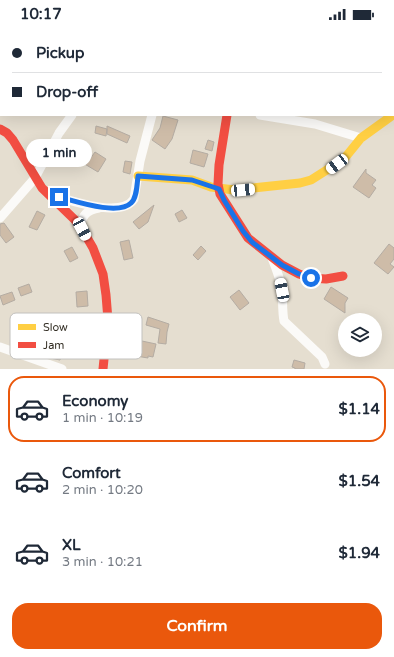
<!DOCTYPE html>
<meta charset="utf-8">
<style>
body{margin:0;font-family:"Varela Round",sans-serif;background:#f6f6f7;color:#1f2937;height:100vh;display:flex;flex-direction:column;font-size:15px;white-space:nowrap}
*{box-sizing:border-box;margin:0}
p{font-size:13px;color:#747a83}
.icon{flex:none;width:22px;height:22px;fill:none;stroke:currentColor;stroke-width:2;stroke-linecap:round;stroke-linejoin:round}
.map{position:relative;height:341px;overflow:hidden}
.details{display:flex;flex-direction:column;background:#fff;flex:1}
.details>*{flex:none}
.hud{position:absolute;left:0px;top:0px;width:394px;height:88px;box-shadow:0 4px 16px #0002;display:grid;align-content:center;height:88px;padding:0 12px;background:#fff}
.controls{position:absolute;left:338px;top:285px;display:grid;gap:8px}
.controls a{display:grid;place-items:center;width:44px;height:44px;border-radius:50%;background:#fff;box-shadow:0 4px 16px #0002;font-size:20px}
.end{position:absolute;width:18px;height:18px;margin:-9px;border:5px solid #1a73e8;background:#fff;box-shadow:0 0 0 2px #fff}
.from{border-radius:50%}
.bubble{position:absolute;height:28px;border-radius:14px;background:#fff;box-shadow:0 4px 16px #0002;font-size:13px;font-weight:700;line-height:28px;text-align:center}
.car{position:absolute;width:12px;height:24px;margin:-12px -6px;border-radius:5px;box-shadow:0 0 3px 1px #0007;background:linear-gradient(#fff 24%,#345 0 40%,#fff 0 76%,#345 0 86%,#fff 0)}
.hud b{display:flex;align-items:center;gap:14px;height:38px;font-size:15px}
.hud b+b{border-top:1px solid #e0e1e3}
.hud i{width:10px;height:10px;background:#1f2937}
ul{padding:7px 0 0;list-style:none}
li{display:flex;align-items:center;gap:12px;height:66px;margin:0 8px 6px;padding:0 4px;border:2px solid transparent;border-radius:16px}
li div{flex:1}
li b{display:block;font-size:15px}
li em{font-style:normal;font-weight:700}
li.current{border-color:#ea580c}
li>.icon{width:36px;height:36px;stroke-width:1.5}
.primary-button{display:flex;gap:8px;margin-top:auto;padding:8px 12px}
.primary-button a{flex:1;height:46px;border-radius:16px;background:#ea580c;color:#fff;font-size:16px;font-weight:700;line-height:46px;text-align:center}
.status{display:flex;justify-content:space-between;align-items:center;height:28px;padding:0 20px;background:#fff;direction:ltr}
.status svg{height:11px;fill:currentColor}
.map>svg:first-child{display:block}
</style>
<div class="status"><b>10:17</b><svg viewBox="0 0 49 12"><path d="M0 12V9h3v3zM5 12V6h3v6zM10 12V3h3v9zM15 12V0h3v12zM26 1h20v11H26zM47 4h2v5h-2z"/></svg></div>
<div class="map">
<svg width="394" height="341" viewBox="0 0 394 341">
<rect width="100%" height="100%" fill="#e5ded0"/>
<!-- building -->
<path fill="#cebca8" stroke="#b4aca3" d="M163 88 178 92 172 111 165 121 152 112 160 100Z
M96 98 107 101V98L130 108 127 115 107 106V101L106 108 95 105Z
M208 112 214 114 212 123 205 121Z
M193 122 208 126 204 139 190 135Z
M95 124 106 131 98 144 83 135 87 129 90 131Z
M125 133 132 134 130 146 123 144Z
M366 141V145L376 152 372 157 376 160 369 170 353 159Z
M154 177 148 194 139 201 133 194Z
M182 182 187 190 179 194 175 186Z
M37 183 45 187 37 202 29 199Z
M4 195 14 209 6 215 0 207V196Z
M129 212 133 230 124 232 120 214Z
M389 216 394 220V231L390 236 394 239 388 246 374 235Z
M201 218 206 223 198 232 193 227Z
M72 219 78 230 70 234 64 223Z
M29 256 32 264 21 268 18 260Z
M331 259 348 270 345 275V285L324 271Z
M239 262 249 275 240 282 230 269Z
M87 263 88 278 77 279 76 264Z
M12 264 15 272 3 277 0 268Z
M148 289 169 296 167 304 166 316 158 315 160 301 146 297Z
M142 313 156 316 153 329 148 328V330L136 328 137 321H140Z
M51 323 62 326 60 332 50 330Z
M294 332 305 335 304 341H295V340L292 339Z"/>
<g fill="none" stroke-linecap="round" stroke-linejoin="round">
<!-- street -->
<path stroke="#fbfaf8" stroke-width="9" d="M155 0V1
M198 1 199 0
M260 87 315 96 361 110
M51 167C70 172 121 191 134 171L140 133 152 87
M0 190 35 150 59 105 72 87
M80 199C82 187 87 182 99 180
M272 230C276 240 280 250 282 261 283 272 282 283 284 293L322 329 325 336
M0 319 62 341"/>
<!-- slow -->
<path stroke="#ffcf43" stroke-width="9" d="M138 148 192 152 211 159 234 162 300 155 311 152 344 131 361 110 393 87"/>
<!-- jam -->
<path stroke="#f24e42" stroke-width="9" d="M227 87 219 137 218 156 220 166 248 210 282 237 299 246 311 250 326 251 343 248
M0 101 7 105 13 112 42 160 75 192 82 201 93 220 103 246 106 267 108 292 103 341"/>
</g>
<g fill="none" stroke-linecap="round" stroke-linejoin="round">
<!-- route -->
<path stroke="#1a73e8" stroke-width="5" d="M59 169C75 173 118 188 131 175 137 170 137 156 138 148L192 152 219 161 224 172 243 203 252 214 282 237 299 246 311 250"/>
</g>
<!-- legend -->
<rect x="10" y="285" width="132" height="46" rx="6" fill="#fff" stroke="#c2c1be" stroke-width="1"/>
<rect x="18" y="296" width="18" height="6" fill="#ffcf43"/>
<rect x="18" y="314" width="18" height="6" fill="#f24e42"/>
<g font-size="11" fill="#342f25">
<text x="43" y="303">Slow</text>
<text x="43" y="321">Jam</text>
</g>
</svg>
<div class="controls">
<a><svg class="icon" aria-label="layers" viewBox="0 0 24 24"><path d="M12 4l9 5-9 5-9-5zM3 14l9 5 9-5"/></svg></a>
</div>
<i class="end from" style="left:311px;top:250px"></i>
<i class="end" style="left:59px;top:169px"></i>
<div class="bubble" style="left:26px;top:111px;width:66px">1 min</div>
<i class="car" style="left:337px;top:136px;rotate:233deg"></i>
<i class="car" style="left:243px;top:162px;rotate:85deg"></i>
<i class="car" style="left:82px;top:201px;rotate:152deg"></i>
<i class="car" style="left:282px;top:262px;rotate:349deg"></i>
<div class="hud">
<b><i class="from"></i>Pickup</b>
<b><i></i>Drop-off</b>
</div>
</div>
<section class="details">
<ul>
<li class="current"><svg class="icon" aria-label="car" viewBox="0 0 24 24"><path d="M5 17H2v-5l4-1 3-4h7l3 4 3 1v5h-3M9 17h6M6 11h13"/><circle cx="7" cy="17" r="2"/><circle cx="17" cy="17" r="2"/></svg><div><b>Economy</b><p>1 min · 10:19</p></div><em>$1.14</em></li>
<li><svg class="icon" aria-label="car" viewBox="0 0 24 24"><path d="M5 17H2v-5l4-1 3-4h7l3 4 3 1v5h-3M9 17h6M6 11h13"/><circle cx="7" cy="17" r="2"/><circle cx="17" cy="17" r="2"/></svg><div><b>Comfort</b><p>2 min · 10:20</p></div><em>$1.54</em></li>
<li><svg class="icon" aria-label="car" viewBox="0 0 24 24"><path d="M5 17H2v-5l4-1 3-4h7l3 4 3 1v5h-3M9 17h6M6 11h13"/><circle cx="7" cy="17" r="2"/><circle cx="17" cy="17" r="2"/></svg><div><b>XL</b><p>3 min · 10:21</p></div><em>$1.94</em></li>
</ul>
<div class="primary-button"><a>Confirm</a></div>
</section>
